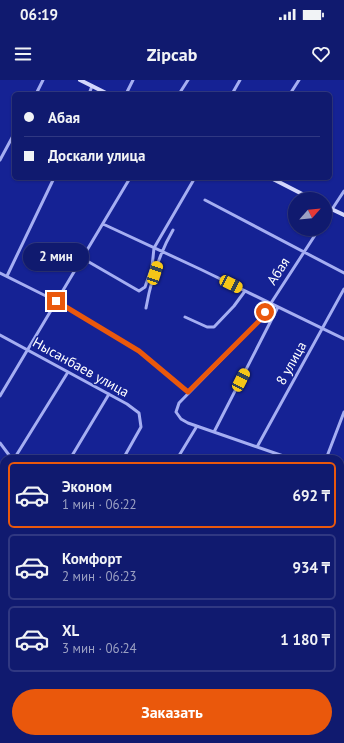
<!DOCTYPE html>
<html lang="ru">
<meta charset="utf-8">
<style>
body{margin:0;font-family:"PT Sans",sans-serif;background:#192374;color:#f1f3f6;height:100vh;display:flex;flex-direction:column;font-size:15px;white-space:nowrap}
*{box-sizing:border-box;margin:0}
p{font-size:13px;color:#9ca1c3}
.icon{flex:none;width:22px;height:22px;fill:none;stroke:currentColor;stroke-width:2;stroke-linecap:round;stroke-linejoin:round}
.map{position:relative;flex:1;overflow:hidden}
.details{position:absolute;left:0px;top:375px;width:344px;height:288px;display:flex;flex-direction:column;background:#101a6f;border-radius:12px 12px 0 0;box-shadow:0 1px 3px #0004,0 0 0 1px #303882}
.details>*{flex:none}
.guide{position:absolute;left:12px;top:12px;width:320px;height:88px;border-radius:6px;box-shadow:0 1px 3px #0004,0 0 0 1px #303882;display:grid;align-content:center;height:88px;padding:0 12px;background:#101a6f}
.needle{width:26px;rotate:63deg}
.tools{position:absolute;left:288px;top:112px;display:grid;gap:8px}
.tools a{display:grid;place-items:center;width:44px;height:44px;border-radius:50%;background:#101a6f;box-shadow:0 1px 3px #0004,0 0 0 1px #303882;font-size:20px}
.end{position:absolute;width:18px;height:18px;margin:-9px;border:5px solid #ea580c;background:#fff;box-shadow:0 0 0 2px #fff}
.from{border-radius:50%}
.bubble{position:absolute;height:28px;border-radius:14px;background:#101a6f;box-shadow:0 1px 3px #0004,0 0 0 1px #303882;font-size:13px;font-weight:600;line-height:28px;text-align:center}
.car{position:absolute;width:12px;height:24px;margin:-12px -6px;border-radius:5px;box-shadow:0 0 3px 1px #0007;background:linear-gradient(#f5c518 24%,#345 0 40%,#f5c518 0 76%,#345 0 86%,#f5c518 0)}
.guide b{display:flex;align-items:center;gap:14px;height:38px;font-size:15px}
.guide b+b{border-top:1px solid #303882}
.guide i{width:10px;height:10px;background:#f1f3f6}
ul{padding:7px 0 0;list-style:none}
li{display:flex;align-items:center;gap:12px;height:66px;margin:0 8px 6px;padding:0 4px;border:2px solid #303882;border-radius:6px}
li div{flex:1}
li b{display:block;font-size:15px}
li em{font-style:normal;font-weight:600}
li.on{border-color:#ea580c}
li>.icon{width:36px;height:36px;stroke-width:1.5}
.cta{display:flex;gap:8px;margin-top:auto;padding:8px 12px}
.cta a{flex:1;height:46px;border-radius:24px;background:#ea580c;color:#fff;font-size:16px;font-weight:600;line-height:46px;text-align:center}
.status{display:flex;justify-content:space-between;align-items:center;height:28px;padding:0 20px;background:#101a6f;direction:ltr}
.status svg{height:11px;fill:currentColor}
header{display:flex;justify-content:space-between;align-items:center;height:52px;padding:0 12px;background:#101a6f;font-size:18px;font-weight:600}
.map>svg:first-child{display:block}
</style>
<div class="status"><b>06:19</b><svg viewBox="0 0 49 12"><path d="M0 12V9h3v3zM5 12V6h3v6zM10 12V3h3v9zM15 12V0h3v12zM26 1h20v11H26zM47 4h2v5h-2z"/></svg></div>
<header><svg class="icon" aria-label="menu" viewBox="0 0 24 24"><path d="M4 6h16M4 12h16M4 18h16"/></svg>Zipcab<svg class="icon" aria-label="heart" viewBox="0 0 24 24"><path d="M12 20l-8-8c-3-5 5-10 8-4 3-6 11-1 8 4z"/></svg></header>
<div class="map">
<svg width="344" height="663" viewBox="0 0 344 663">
<rect width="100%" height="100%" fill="#152294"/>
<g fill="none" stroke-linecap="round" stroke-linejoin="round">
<!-- street -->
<path stroke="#a5aef2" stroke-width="3" d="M36 14 43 0
M89 14 92 6
M126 14 133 0
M179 14 188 0
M232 14 240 0
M290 14 299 0
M0 80 14 54
M205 120 344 193
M325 140 344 111
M103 144 202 190 344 259
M82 178 139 211 145 207 152 187 154 168 193 101
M0 193 56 221 139 271 188 312
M7 196 54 98
M146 228C151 200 159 174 173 150
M185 237 207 247H214L234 226 245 211
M0 255 127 324 139 333 141 347 123 379
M0 316 130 98
M214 352 278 227
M0 363 12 379
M257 367 344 209
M14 379 68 292
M70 379 109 314
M177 379 197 346
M292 379 188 343 181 339 176 332 179 323 260 240 319 149
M326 379 344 332
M0 404 4 397
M340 407 344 408
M340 423 344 416
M340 511 344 504
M151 659 152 663
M207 659V663
M251 659 252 663"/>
<!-- secondary -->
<path stroke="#d3d7fc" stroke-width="4" d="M80 0 108 14
M271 98 312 119
M325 126 344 135
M0 419 4 421
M340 593H344
M308 659V663"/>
</g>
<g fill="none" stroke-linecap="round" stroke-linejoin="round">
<!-- route -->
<path stroke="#ea580c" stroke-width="5" d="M56 221 139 271 188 312 260 240 265 232"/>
</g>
<g text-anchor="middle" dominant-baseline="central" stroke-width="3" stroke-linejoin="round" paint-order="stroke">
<!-- street labels -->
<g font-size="14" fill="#fff" stroke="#152294">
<text transform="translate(278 191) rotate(-57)">Абая</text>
<text transform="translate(291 283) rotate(-61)">8 улица</text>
<text transform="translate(81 287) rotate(29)">Нысанбаев улица</text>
</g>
</g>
</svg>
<div class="tools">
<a><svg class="needle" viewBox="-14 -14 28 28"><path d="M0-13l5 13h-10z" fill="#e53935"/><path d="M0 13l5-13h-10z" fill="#9ca1c3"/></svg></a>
</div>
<i class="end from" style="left:265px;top:232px"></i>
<i class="end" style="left:56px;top:221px"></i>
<div class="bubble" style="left:23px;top:163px;width:66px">2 мин</div>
<i class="car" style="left:155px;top:193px;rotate:18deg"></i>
<i class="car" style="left:231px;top:204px;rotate:116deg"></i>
<i class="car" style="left:241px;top:300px;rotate:27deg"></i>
<div class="guide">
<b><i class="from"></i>Абая</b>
<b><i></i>Доскали улица</b>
</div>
<section class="details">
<ul>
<li class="on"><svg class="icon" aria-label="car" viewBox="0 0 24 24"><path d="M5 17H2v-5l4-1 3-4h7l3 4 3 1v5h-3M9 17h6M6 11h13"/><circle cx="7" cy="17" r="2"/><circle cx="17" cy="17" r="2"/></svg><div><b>Эконом</b><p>1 мин · 06:22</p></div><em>692 ₸</em></li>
<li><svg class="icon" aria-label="car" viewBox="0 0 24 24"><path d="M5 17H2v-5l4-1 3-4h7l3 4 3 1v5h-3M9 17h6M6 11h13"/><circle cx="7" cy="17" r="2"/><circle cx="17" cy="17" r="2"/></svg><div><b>Комфорт</b><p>2 мин · 06:23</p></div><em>934 ₸</em></li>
<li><svg class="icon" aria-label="car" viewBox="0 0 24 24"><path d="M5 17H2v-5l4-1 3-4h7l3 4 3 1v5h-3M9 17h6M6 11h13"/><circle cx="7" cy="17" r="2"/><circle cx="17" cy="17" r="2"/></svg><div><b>XL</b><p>3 мин · 06:24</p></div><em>1 180 ₸</em></li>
</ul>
<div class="cta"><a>Заказать</a></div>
</section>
</div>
